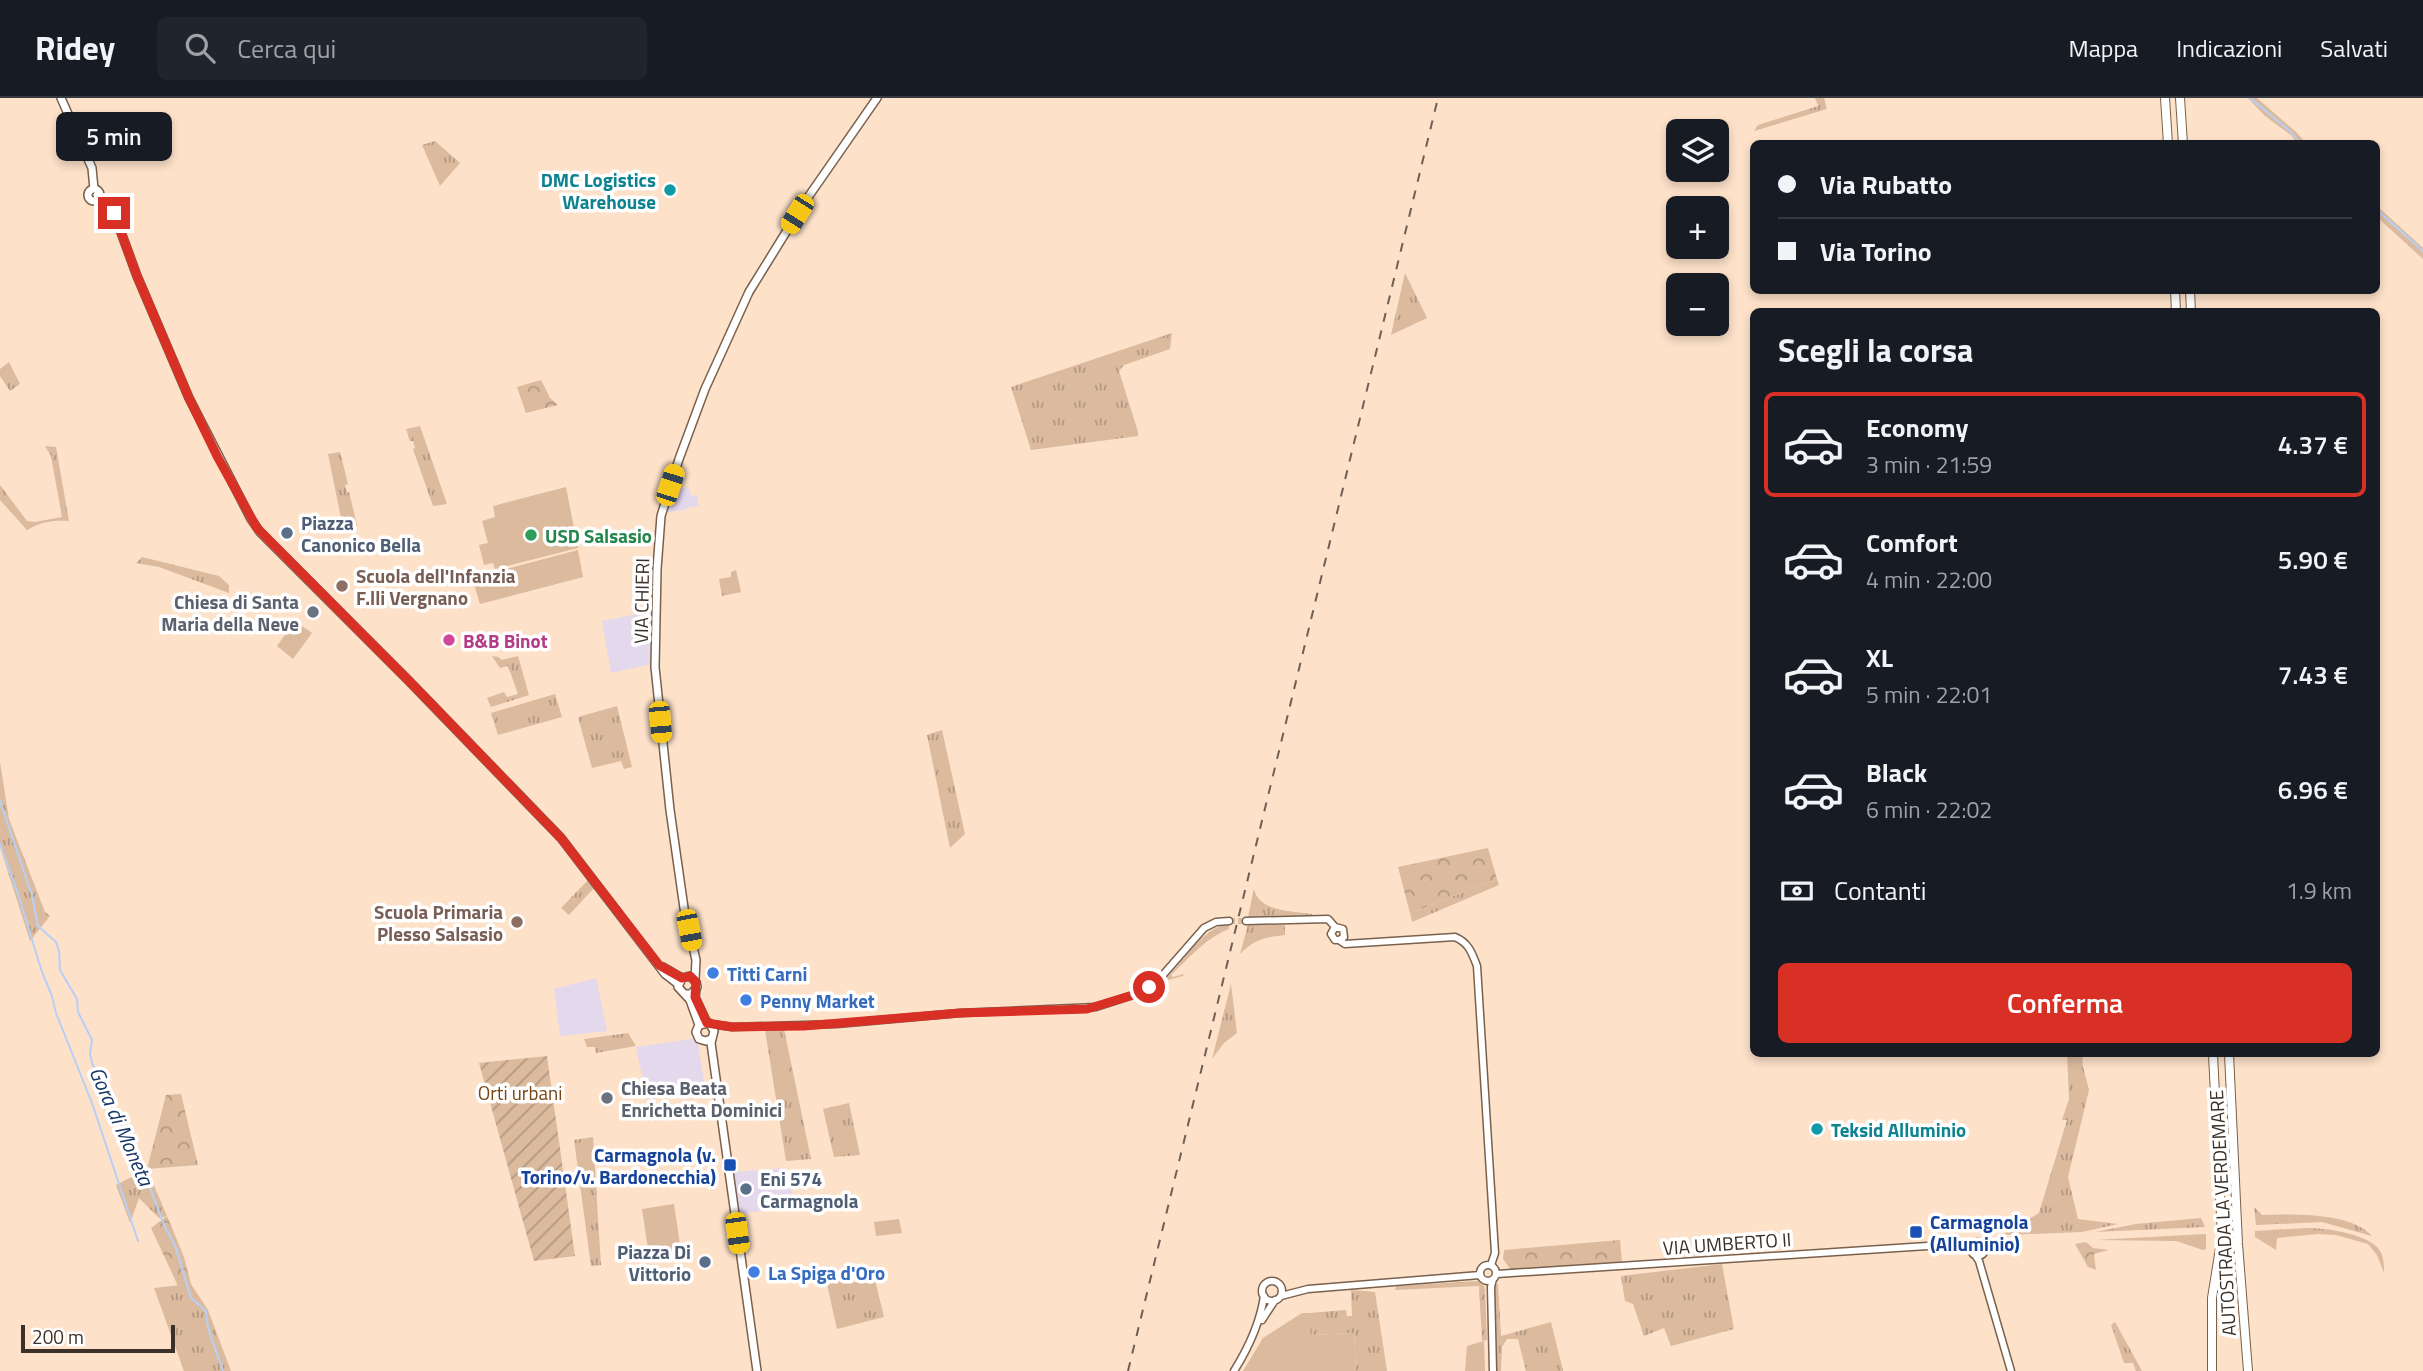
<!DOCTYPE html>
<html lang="it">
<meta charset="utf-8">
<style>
body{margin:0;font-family:"Titillium Web",sans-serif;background:#20242c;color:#f1f3f6;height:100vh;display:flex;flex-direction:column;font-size:26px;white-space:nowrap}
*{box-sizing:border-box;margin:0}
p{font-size:23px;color:#9ea1a6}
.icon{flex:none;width:38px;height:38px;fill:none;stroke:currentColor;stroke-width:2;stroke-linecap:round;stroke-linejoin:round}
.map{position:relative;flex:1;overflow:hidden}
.sheet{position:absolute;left:1750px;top:210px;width:630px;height:749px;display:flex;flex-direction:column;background:#171b24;border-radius:10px;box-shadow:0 4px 10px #0003}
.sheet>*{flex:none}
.top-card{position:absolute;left:1750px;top:42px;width:630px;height:154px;border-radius:10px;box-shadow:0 4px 10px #0003;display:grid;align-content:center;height:154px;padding:0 28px;background:#171b24}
.tools{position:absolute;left:1666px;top:21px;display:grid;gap:14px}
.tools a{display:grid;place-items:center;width:63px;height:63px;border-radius:10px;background:#171b24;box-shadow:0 4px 10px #0003;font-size:35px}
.scale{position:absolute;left:21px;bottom:18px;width:154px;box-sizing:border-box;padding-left:7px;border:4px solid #3c3128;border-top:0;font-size:19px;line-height:24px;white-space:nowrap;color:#3c3128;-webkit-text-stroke:5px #fff;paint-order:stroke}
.end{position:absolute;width:32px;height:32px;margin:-16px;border:9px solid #d93025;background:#fff;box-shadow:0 0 0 4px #fff}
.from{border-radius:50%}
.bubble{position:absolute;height:49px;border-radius:10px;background:#171b24;box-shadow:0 4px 10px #0003;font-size:23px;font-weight:600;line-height:49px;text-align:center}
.car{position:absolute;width:21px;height:42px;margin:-21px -10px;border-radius:9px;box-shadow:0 0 5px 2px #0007;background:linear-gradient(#f5c518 24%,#345 0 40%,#f5c518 0 76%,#345 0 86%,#f5c518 0)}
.top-card b{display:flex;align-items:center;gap:24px;height:66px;font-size:26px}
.top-card b+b{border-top:2px solid #363941}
.top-card i{width:18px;height:18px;background:#f1f3f6}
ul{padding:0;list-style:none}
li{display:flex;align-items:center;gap:21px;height:105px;margin:0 14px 10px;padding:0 14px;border:4px solid transparent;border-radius:10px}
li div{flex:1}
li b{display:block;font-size:26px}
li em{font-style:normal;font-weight:600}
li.current{border-color:#d93025}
li>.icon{width:63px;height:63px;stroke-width:1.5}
h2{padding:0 28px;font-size:32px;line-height:84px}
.pay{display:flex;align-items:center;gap:18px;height:77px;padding:0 28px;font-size:26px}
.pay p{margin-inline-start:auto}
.button{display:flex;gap:14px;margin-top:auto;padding:14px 28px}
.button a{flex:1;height:80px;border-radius:10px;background:#d93025;color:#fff;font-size:28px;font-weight:600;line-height:80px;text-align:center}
header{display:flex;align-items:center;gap:42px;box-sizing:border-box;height:98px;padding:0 35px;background:#171b24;border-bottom:2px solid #363941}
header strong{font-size:33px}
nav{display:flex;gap:38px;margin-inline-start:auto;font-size:24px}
.search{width:490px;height:63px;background:#20242c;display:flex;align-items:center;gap:18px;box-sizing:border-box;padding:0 24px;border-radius:10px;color:#9ea1a6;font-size:26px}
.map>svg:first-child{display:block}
</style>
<header>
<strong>Ridey</strong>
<div class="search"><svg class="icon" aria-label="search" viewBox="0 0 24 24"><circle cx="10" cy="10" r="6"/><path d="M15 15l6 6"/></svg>Cerca qui</div>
<nav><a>Mappa</a><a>Indicazioni</a><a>Salvati</a></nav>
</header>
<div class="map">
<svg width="2423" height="1273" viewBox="0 0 2423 1273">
<defs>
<pattern id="grass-tufts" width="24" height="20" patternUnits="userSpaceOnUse" patternTransform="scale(1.75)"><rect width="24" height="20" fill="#dbba9e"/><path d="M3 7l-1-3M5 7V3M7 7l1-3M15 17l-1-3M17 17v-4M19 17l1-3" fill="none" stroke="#b39881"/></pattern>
<pattern id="forest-crowns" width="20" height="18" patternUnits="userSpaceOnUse" patternTransform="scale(1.75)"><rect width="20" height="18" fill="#dbba9e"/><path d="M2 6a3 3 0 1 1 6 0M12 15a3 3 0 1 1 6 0" fill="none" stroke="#b39881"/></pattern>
<pattern id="garden-furrows" width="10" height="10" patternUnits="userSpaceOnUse" patternTransform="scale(1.75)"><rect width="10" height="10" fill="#dbba9e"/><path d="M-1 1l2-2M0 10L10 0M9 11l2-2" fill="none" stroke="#b39881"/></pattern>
</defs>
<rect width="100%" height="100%" fill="#fde1c9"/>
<!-- commercial -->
<path fill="#e4d8ec" d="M689 389 691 398 697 397 699 408 686 410V412L668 414 669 400 673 392Z
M653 513 652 566 611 575 602 523Z
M596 880 607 933 560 938 554 891Z
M697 940 705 990 647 1002 636 949Z
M786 1070 795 1108 739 1116 733 1074Z"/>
<!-- grass -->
<path fill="url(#grass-tufts)" d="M1815 0H1824L1827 11 1754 33 1758 27 1818 8Z
M2248 0H2257L2296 34 2306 45H2296L2292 38 2265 18Z
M435 43 460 65 440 88 422 47Z
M2376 107 2423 150V161L2377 119Z
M1405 175 1427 220 1391 237Z
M1172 235 1170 251 1124 267 1119 273 1138 334V338L1031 352 1011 289Z
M9 264 20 286 10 293 0 278V271Z
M420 328 447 406 433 408 413 351 415 350 413 343H410L406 331Z
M45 348 56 349 69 423C52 422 41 424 27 432L0 402V387L27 423 35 424 62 419 51 358Z
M340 354 348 386 345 387 347 394H349L357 427 343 430 328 356Z
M142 459 219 478 229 487V495L159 469 136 465Z
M736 472 741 494 722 498 719 481 731 479V474Z
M492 558 498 559 502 562 518 558 529 597 491 609 487 600 504 594 507 599 518 596 508 568 500 570Z
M555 596 562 619 498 637 491 615Z
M617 608 632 669 624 671 621 663 592 670 578 619Z
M942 632 965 736 950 750 927 637Z
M0 664 9 721 45 814 50 818 30 843 0 749Z
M1497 781 1499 787 1412 824 1410 815Z
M588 782 594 790 569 817 561 810Z
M1254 791C1259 814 1293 813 1312 816V818L1248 819Z
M1229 826V831C1206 840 1189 860 1171 877L1173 879 1184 876 1183 878 1168 882 1167 879C1187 861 1201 830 1229 826Z
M1248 827H1285V837C1266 839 1254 841 1240 856Z
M1231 886 1237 935 1224 945 1212 961Z
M784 931 811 1061 786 1063 765 932Z
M628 935 636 948 596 955 595 949H587L584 941Z
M2067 956H2082L2083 969 2089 992 2068 1079 2078 1121 2118 1126 2082 1134 2002 1137 2039 1115 2067 1022H2062L2069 1001Z
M849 1005 860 1057 834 1059 823 1011Z
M593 1039 601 1167 591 1168 574 1042Z
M147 1071 167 1118 159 1120 139 1100 130 1125 116 1087Z
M2254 1109 2262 1117C2292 1116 2351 1114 2372 1138L2322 1124 2256 1127Z
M2201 1120 2205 1129 2095 1134 2136 1126Z
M2306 1130C2325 1130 2363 1135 2377 1149 2384 1156 2384 1166 2384 1175L2377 1157 2368 1146 2336 1137 2318 1136 2277 1140 2276 1152 2255 1139V1133Z
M2206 1136V1151L2203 1152 2176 1143 2096 1142Z
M1722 1166 1734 1231 1671 1248 1664 1230 1644 1238 1633 1206 1625 1203 1621 1178Z
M845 1178 847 1185 875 1182 884 1219 837 1231 826 1182Z
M1478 1183 1484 1188 1485 1192 1487 1242 1482 1243 1479 1188 1395 1192 1396 1188Z
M191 1186 208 1212 231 1273H184L154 1190Z
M1498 1186 1501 1238 1551 1224 1563 1273H1526L1518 1241H1507L1502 1249 1501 1273H1495L1493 1192 1495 1187Z
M1351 1192 1375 1194 1387 1273H1356L1354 1235 1310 1237 1309 1215 1346 1212 1347 1218H1352Z
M2115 1224 2142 1273H2136L2133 1265H2124L2111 1227Z"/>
<!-- forest -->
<path fill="url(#forest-crowns)" d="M541 282 550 300 558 307 526 315 517 289Z
M1488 750 1497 781 1410 815 1398 769Z
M181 996 198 1067 147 1071 166 997Z
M167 1118 184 1159 191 1186 178 1188 151 1130Z
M1620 1142 1622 1164 1511 1172 1503 1161 1504 1152Z
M2086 1144 2093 1150 2109 1152 2094 1156 2096 1172 2088 1169 2075 1146Z"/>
<!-- garden -->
<path fill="url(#garden-furrows)" d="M547 958 575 1158 534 1163 479 965Z"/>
<!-- pitch -->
<path fill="#dbba9e" d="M566 389 578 450 495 471 493 465 484 467 479 447 488 445 482 423 495 419 493 408Z
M578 452 583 479 480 506 472 480Z
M295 523 312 535 293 561 277 548Z
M788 966 793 991 778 993 774 969Z
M674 1106 681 1153 649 1158 642 1111Z
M899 1121 902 1135 876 1138 874 1124Z
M1302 1215H1309L1311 1237 1354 1235 1356 1273H1243L1263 1240Z
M1484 1243 1485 1273H1465L1467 1248Z"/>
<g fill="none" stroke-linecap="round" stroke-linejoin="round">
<!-- stream -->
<path stroke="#b7d0f8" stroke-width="2" d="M2250 0 2291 34 2300 46
M2376 111 2423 153
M0 703 32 797 38 828 56 844 59 853 60 872 77 901 78 914 92 942 90 956 92 965 107 1001 125 1033 138 1070 144 1074 164 1127 176 1150 191 1200 206 1213 208 1230 223 1273
M0 746 18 796 42 874 52 898 56 915 92 1005 138 1143"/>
<!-- secondary-tunnel -->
<path stroke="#d6bea9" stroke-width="6" stroke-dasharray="6 3" stroke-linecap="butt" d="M1229 823H1246"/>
<defs>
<path id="secondary" d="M1246 823 1328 821 1335 829 1343 831 1344 839 1339 842H1335L1331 836 1335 829
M1339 842 1345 846 1455 839C1469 845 1472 855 1477 868L1495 1155 1491 1167
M710 926 732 929 837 926 960 915 1096 909 1133 897 1155 886 1204 830 1216 824 1229 823
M1971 1151a7 7 0 1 1 14 0a7 7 0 1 1-14 0Z
M1975 1157 1979 1163 2011 1273
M1480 1175a8 8 0 1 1 16 0a8 8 0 1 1-16 0Z
M1497 1176 1973 1145
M1262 1193a10 10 0 1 1 20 0a10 10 0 1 1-20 0Z
M1281 1198 1308 1191 1480 1177
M1262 1222 1275 1202
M1234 1273C1249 1249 1260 1226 1264 1198
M1493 1273 1491 1189 1493 1181"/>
<path id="primary" d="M61 0 92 70 94 91
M88 97a6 6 0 1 1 12 0a6 6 0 1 1-12 0Z
M100 98 115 118 137 178 189 300 251 421 260 434 407 581 561 740 665 876 678 886
M663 869 682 880
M695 881 696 862 684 810 670 712 655 569 657 471 661 418 679 361 705 291 749 194 804 105 877 0
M696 892 695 899 707 925
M685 896H691L697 889 696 884 690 878 682 880 678 889 690 902 699 927
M711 941 706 943 699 941 696 934 699 927 709 925 714 933 711 945 757 1273"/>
<path id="highway" d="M2165 0 2168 46
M2180 0 2183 46
M2175 192 2176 214
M2190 192 2191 214
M2229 956 2238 1146 2248 1273
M2212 1273V1200L2222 1138 2213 956"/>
</defs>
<!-- secondary casing -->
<use href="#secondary" stroke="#7a614d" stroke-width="9"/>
<!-- primary casing -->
<use href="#primary" stroke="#7a614d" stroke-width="10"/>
<!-- highway casing -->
<use href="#highway" stroke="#7a614d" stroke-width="10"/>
<!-- secondary -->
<use href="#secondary" stroke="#fff" stroke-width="6"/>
<!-- primary -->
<use href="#primary" stroke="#fff" stroke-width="7"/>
<!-- highway -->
<use href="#highway" stroke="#fff" stroke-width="8"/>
<!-- rail -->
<path stroke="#706053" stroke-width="2" stroke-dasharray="9 9" stroke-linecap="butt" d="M1128 1273 1438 0"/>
</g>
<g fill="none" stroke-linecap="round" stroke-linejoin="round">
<!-- route -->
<path stroke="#d93025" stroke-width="9" d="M114 115 137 178 189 300 217 358 257 430 419 593 561 740 659 867 682 880 690 878 696 884 695 899 707 925 732 929 804 928 960 915 1087 911 1133 897 1149 889"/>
</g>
<!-- markers -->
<g fill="#0f9aa8" stroke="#fff" stroke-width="2.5">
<circle cx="670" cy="92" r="7"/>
<circle cx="1817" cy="1031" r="7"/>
</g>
<g fill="#5c6f8a" stroke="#fff" stroke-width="2.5">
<circle cx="287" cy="435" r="7"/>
<circle cx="746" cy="1091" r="7"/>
<circle cx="705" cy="1164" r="7"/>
</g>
<circle fill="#2e9e5b" stroke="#fff" stroke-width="2.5" cx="531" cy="437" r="7"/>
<g fill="#8d6e63" stroke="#fff" stroke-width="2.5">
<circle cx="342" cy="488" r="7"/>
<circle cx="517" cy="824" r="7"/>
</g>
<g fill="#6b7280" stroke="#fff" stroke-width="2.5">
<circle cx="313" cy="514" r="7"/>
<circle cx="607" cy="1000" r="7"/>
</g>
<circle fill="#d1479c" stroke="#fff" stroke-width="2.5" cx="449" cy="542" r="7"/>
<g fill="#3f7fe0" stroke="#fff" stroke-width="2.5">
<circle cx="713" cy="875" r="7"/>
<circle cx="746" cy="902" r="7"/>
<circle cx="754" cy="1174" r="7"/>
</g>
<g fill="#1a4fb4" stroke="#fff" stroke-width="2.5">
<rect x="723" y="1060" width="14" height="14" rx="3.5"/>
<rect x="1909" y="1127" width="14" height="14" rx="3.5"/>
</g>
<g text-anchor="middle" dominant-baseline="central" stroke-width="7" stroke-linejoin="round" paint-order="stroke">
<!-- culture labels -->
<g font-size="19" font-weight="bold" fill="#0d838f" stroke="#fff" text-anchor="end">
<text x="656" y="81">DMC Logistics<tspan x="656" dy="22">Warehouse</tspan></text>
<text x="1831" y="1031" text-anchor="start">Teksid Alluminio</text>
</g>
<!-- service labels -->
<g font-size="19" font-weight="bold" fill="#4e5e75" stroke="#fff" text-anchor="start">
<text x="301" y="424">Piazza<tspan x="301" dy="22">Canonico Bella</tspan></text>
<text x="760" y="1080">Eni 574<tspan x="760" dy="22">Carmagnola</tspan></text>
<text x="691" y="1153" text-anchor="end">Piazza Di<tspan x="691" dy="22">Vittorio</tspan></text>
</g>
<!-- leisure labels -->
<g font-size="19" font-weight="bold" fill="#27864d" stroke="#fff" text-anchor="start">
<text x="545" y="437">USD Salsasio</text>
</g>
<!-- education labels -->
<g font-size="19" font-weight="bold" fill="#785e54" stroke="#fff" text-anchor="start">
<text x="356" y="477">Scuola dell'Infanzia<tspan x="356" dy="22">F.lli Vergnano</tspan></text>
<text x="503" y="813" text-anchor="end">Scuola Primaria<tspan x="503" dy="22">Plesso Salsasio</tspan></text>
</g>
<!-- worship labels -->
<g font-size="19" font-weight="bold" fill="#5b616d" stroke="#fff" text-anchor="end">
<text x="299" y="503">Chiesa di Santa<tspan x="299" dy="22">Maria della Neve</tspan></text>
<text x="621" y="989" text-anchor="start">Chiesa Beata<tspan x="621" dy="22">Enrichetta Dominici</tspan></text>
</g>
<!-- street labels -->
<g font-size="19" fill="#3c3128" stroke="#fff">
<text transform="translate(641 503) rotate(-89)">VIA CHIERI</text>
<text transform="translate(2222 1115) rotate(-93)">AUTOSTRADA LA VERDEMARE</text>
<text transform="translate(1727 1145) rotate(-4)">VIA UMBERTO II</text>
</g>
<!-- hotel labels -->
<g font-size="19" font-weight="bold" fill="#b23c85" stroke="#fff" text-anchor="start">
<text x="463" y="542">B&amp;B Binot</text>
</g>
<!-- shop labels -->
<g font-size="19" font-weight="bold" fill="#366cbe" stroke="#fff" text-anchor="start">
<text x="727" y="875">Titti Carni</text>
<text x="760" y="902">Penny Market</text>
<text x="768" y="1174">La Spiga d'Oro</text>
</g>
<!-- park labels -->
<g font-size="19" fill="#764510" stroke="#fff">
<text x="520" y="994">Orti urbani</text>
</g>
<!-- transit labels -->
<g font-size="19" font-weight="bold" fill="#164399" stroke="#fff" text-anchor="end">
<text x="716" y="1056">Carmagnola (v.<tspan x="716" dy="22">Torino/v. Bardonecchia)</tspan></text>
<text x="1930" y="1123" text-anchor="start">Carmagnola<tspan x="1930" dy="22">(Alluminio)</tspan></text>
</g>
<!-- water labels -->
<g font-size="21" font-style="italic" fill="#183767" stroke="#fff">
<text transform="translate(122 1028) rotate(66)">Gora di Moneta</text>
</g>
</g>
</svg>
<div class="tools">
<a><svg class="icon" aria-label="layers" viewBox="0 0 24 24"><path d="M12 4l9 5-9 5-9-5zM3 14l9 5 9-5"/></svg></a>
<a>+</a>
<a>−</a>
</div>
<div class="scale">200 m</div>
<i class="end from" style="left:1149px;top:889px"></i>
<i class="end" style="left:114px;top:115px"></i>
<div class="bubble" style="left:56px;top:14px;width:116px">5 min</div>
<i class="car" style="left:797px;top:116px;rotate:212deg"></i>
<i class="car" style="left:670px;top:387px;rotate:18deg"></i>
<i class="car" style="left:660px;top:624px;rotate:175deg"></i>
<i class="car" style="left:689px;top:832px;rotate:169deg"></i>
<i class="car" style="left:737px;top:1135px;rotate:172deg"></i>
<div class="top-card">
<b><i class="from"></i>Via Rubatto</b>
<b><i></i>Via Torino</b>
</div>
<section class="sheet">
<h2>Scegli la corsa</h2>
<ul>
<li class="current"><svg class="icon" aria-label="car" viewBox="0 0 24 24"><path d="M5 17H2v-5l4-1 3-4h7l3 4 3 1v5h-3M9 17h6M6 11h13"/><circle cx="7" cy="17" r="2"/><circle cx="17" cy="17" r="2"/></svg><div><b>Economy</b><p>3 min · 21:59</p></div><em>4.37 €</em></li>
<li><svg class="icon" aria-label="car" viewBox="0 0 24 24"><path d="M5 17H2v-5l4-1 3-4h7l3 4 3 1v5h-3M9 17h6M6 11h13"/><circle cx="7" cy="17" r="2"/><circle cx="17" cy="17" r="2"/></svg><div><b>Comfort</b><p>4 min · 22:00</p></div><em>5.90 €</em></li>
<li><svg class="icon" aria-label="car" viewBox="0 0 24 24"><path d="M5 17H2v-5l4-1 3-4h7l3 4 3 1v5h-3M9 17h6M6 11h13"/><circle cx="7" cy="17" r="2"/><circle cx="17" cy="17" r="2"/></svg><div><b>XL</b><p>5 min · 22:01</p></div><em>7.43 €</em></li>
<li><svg class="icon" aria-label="car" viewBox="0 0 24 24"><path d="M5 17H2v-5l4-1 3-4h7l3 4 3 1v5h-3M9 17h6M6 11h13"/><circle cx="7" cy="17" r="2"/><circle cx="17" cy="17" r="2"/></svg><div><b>Black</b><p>6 min · 22:02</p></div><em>6.96 €</em></li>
</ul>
<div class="pay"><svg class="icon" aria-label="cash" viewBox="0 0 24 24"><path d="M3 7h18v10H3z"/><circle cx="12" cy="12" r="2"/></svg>Contanti<p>1.9 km</p></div>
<div class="button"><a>Conferma</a></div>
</section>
</div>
